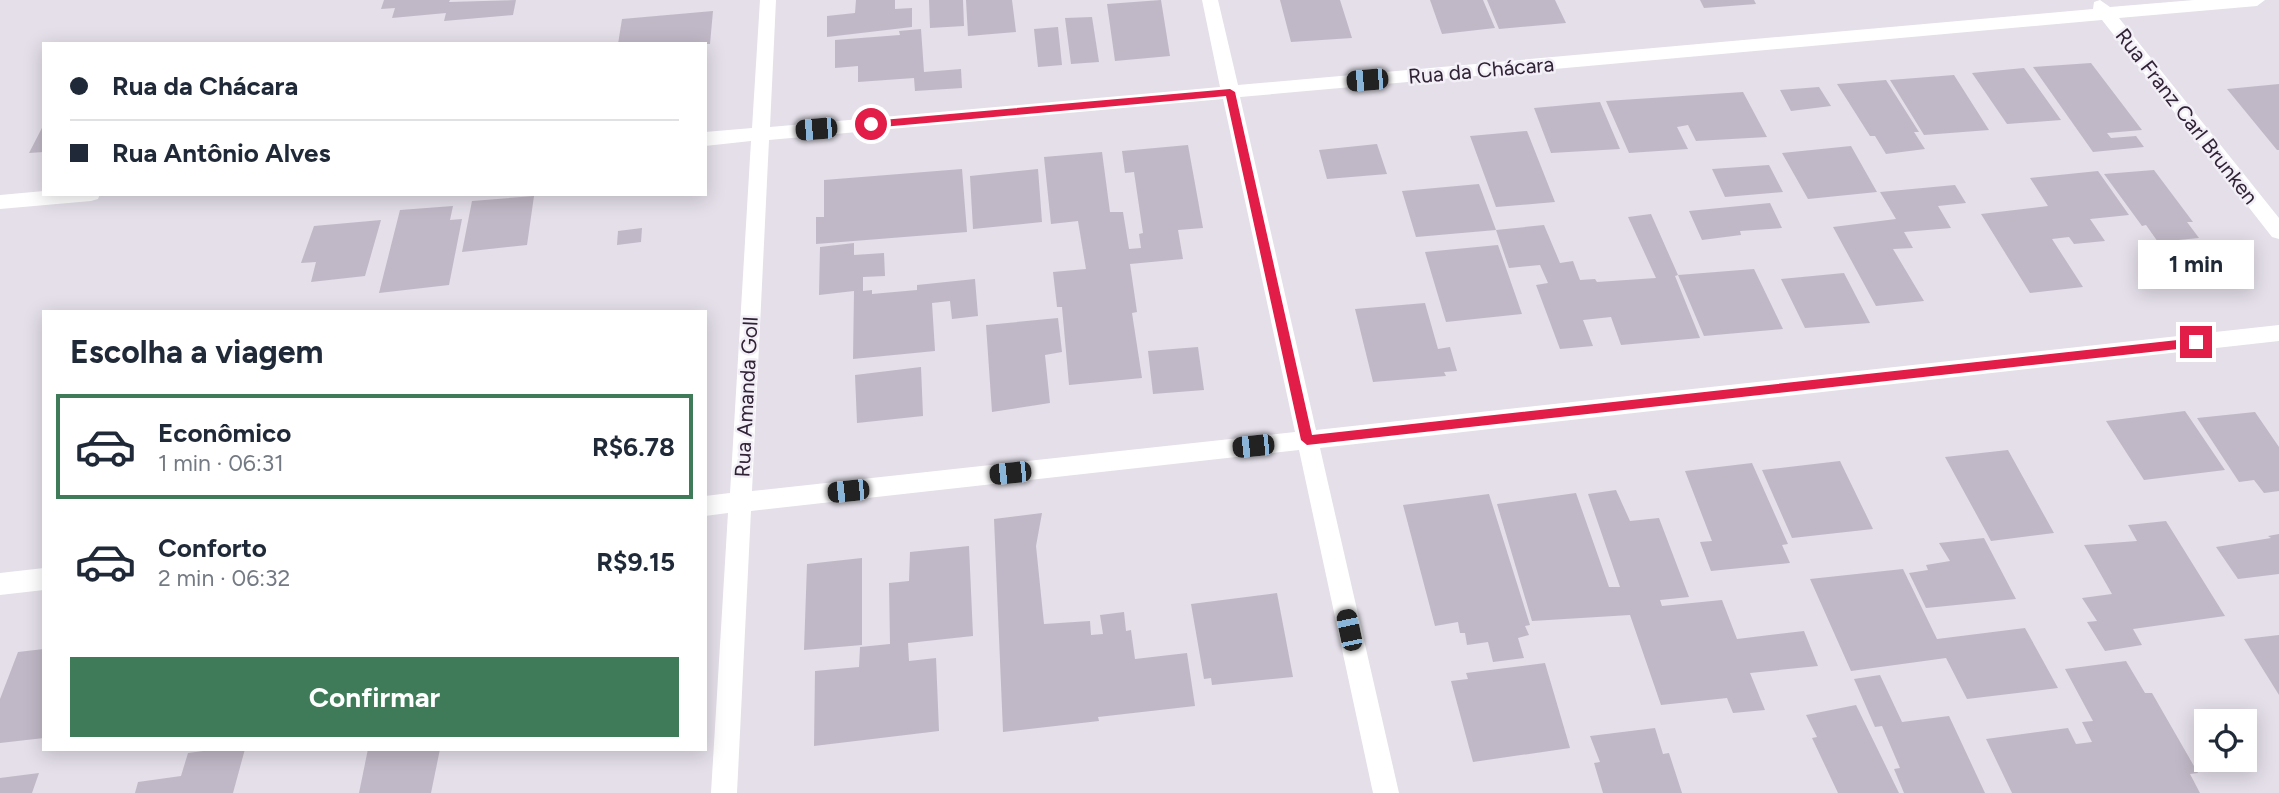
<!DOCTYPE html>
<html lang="pt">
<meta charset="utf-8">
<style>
body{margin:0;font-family:Figtree,sans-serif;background:#f2f2f3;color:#1f2937;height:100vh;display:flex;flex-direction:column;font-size:26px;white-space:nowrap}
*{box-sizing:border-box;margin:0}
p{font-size:23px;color:#747a83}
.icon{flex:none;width:38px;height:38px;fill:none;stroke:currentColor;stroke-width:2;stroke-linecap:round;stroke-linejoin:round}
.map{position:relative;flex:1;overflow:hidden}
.drawer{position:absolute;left:42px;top:310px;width:665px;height:441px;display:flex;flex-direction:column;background:#fff;border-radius:0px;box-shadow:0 4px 18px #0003}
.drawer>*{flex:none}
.top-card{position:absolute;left:42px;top:42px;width:665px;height:154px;border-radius:0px;box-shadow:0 4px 18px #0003;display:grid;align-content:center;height:154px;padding:0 28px;background:#fff}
.tools{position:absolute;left:2194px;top:709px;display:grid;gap:14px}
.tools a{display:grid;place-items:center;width:63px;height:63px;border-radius:0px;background:#fff;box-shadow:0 4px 18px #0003;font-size:35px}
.end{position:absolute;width:32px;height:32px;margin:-16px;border:9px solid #e11d48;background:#fff;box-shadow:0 0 0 4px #fff}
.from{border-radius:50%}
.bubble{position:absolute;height:49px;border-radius:0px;background:#fff;box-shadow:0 4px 18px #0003;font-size:23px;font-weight:700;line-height:49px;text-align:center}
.car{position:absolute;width:21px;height:42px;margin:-21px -10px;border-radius:9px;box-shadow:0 0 5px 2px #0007;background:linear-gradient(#222 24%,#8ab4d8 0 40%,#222 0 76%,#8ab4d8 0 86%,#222 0)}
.top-card b{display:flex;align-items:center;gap:24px;height:66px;font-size:26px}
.top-card b+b{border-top:2px solid #e0e1e3}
.top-card i{width:18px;height:18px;background:#1f2937}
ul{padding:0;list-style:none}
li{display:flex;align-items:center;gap:21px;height:105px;margin:0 14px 10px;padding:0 14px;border:4px solid transparent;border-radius:0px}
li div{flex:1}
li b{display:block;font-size:26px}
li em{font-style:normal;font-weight:700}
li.on{border-color:#3f7b59}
li>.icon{width:63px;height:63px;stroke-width:1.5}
h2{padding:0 28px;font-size:32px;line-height:84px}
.cta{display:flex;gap:14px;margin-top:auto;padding:14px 28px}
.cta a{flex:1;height:80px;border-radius:0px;background:#3f7b59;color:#fff;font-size:28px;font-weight:700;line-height:80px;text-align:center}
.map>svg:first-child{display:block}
</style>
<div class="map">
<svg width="2279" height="793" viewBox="0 0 2279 793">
<rect width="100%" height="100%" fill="#e4dfe9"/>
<!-- building -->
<path fill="#c0b8c6" d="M384 0H450L449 2 516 0 513 15 444 21 446 13 392 18 395 8 381 9Z
M856 0H895V9L912 8V27L827 37V16L855 13Z
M929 0H963L964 26 930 28Z
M966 0H1012L1016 32 968 36Z
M1161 0 1170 56 1115 61 1107 4Z
M1280 0H1340L1352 38 1291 42Z
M1430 0H1483L1495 28 1442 34Z
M1487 0H1555L1566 23 1499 29Z
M1700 0H1754L1756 4 1704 8Z
M713 11 710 44H618L622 19Z
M1092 17 1099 62 1071 64 1065 18Z
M1058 27 1062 65 1038 67 1034 29Z
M921 29 924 72 961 69 962 88 915 91 914 78 858 82V66L835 68V40L900 35 899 31Z
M2091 63 2142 130 2107 133 2111 138 2136 136 2144 147 2093 152 2033 67Z
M2024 68 2061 120 2007 124 1972 73Z
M1954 75 1989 130 1924 135 1890 80Z
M1886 80 1919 132H1914L1925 149 1886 154 1875 136H1870L1837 84Z
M2279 84V150H2277L2227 89Z
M1819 87 1831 106 1791 111 1780 90Z
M1743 92 1767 137 1696 141 1688 125 1677 127 1688 149 1629 153 1606 101Z
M1600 102 1620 149 1551 153 1534 108Z
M44 124V152L29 153Z
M1527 131 1555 202 1496 207 1470 136Z
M1377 144 1387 174 1327 179 1319 150Z
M1188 145 1203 228 1178 230 1183 259 1130 264 1137 312 1132 313 1142 378 1069 385 1062 307H1057L1053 272 1086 269 1078 221 1051 224 1044 157 1102 152 1110 212H1123L1129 249 1141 248 1139 234 1143 233 1134 172 1125 173 1122 151Z
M1851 146 1877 192 1808 199 1782 153Z
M1769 165 1783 192 1725 197 1712 169Z
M962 169 967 232 816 244V217H824V180Z
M1038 169 1042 222 973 229 970 176Z
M2154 170 2193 222H2187L2199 238 2158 242 2146 225 2142 226 2104 174Z
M2098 171 2129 215 2090 219 2105 241 2074 244 2069 237 2052 239 2083 287 2030 293 1981 214 2048 206 2030 178Z
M1479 184 1496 230 1544 225 1560 263 1573 261 1580 280 1595 279 1597 282 1656 278 1628 217 1651 214 1678 275 1675 276 1700 338 1621 345 1611 317 1583 320 1593 346 1560 349 1536 285 1548 283 1540 265 1509 268 1496 230 1416 237 1402 191Z
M1955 185 1966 203 1938 206 1951 228 1904 232 1913 248 1893 249 1924 301 1876 306 1833 227 1896 219 1880 192Z
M534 196 527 245 462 252 472 201Z
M1770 203 1782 228 1740 231 1741 235 1702 240 1689 211Z
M453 206 450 220 462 219 449 285 379 293 400 210Z
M381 220 365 276 311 282 316 262 301 263 314 226Z
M642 228 641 242 617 245 618 231Z
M854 243V255L884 253 885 276 863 277V291L872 290V294L917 290V285L975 279 978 316 952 319 950 301 932 303 935 351 853 359 854 291 819 295 820 247Z
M1498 245 1522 314 1446 322 1425 252Z
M1754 269 1783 329 1704 336 1678 275Z
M1844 273 1870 323 1805 328 1781 279Z
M1425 303 1438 349 1450 347 1457 371 1444 372 1446 376 1373 382 1355 309Z
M1058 318 1062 352 1045 355 1050 403 992 412 986 325Z
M1198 347 1204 390 1153 394 1148 351Z
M921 367 923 416 857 423 855 375Z
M2185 411 2225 470 2144 480 2106 421Z
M2255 412 2279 447V491L2264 493 2254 480 2239 482 2197 418Z
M2008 450 2054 533 1991 541 1945 457Z
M1840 461 1873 529 1792 538 1762 470Z
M1752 463 1788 544 1782 545 1790 563 1711 571 1700 542 1712 541 1685 471Z
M1616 490 1630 521 1659 518 1689 597 1660 600 1662 606 1722 600 1737 639 1804 631 1818 666 1750 673 1765 710 1733 713 1727 698 1661 705 1630 615 1532 621 1497 504 1576 493 1609 587H1620L1588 494Z
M1489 494 1530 625 1525 626 1529 635 1518 638 1524 658 1493 662 1488 642 1467 645 1465 633H1460L1458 622 1435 626 1403 505Z
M1042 513 1036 546 1044 624 1090 621 1091 635 1103 634 1100 615 1124 612 1126 631 1131 630 1135 659 1187 653 1195 706 1098 717 1099 721 1003 732 994 519Z
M2166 521 2225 616 2133 629 2142 645 2105 651 2087 622 2097 621 2082 598 2112 594 2084 545 2137 541 2128 525Z
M2279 534V574L2238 579 2216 547 2271 538 2268 536Z
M1984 538 2016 599 1926 608 1909 573 1928 570 1926 565 1950 561 1939 543Z
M969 546 973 636 908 643 909 661 936 658 939 731 814 746 815 671 859 667 860 647 890 644 889 583 909 581 910 552Z
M862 558V645L804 650 807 564Z
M1903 569 1937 639 2025 628 2058 688 1967 699 1946 658 1851 671 1810 579Z
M1277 593 1293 677 1212 685 1211 678 1204 679 1191 604Z
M2279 635V695L2244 639Z
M44 649V738L0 743V699L18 652Z
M2126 661 2145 693H2152L2198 773 2190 774 2200 793H2012L1986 739 2068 728 2076 744 2092 742 2082 722 2093 721 2065 669Z
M1545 663 1570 748 1473 762 1451 681 1468 679 1466 673Z
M1880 675 1902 722 1949 716 1985 793H1904L1894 769 1900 768 1882 726 1875 727 1854 679Z
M1856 705 1899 793H1838L1812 738 1817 737 1806 715Z
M1655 728 1663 754 1669 753 1682 793H1603L1594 763 1600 762 1590 736Z
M218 749H245L233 793H135L138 782 181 776 188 753Z
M368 749H440L431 793H359Z
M39 773 32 793H0V778Z"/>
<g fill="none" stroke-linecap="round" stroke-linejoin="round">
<!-- minor -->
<path fill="#fff" fill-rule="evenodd" d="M760 0H776L770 127 1220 87 1202 0H1218L1238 85 2093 9 2094 2 2100 0 2110 7 2194 0H2265L2257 6 2119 18 2279 218V239L2272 237 2102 20 1240 97 1316 430 2279 325V341L1320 448 1399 793H1373L1299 450 751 511 737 793H711L728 513 705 516V496L730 493 751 141 705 146V132L752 128ZM1223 99 1295 432 752 491 769 140Z
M44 191V194H100L98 199 91 201 0 209V195Z
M44 568V590L0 595V573Z"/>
</g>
<!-- route -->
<path fill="#e11d48" d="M1230 89 1235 92 1312 435 2196 338 2201 342 2196 347 1307 445 1301 440 1226 96 871 128 866 124 871 121Z"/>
<g text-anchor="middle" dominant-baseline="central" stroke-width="5" stroke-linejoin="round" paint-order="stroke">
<!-- street labels -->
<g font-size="21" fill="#312336" stroke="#f2eff6">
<text transform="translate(1481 70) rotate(-5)">Rua da Chácara</text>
<text transform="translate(2187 116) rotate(52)">Rua Franz Carl Brunken</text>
<text transform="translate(746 397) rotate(-87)">Rua Amanda Goll</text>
</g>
</g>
</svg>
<div class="tools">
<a><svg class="icon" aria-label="locate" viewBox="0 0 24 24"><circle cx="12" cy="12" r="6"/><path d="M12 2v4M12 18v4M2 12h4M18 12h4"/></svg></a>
</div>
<i class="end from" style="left:871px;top:124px"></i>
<i class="end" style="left:2196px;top:342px"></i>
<div class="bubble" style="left:2138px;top:240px;width:116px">1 min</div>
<i class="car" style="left:1367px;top:80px;rotate:265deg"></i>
<i class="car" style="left:816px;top:129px;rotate:265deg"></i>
<i class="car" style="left:1253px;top:446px;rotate:264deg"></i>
<i class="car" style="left:1010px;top:473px;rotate:264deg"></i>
<i class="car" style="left:848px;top:491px;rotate:264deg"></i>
<i class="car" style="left:1349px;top:630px;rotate:348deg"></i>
<div class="top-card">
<b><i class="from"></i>Rua da Chácara</b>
<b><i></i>Rua Antônio Alves</b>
</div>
<section class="drawer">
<h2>Escolha a viagem</h2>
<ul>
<li class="on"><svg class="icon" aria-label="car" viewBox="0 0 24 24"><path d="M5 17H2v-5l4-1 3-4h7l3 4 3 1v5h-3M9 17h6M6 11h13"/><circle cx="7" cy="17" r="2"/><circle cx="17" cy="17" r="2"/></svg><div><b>Econômico</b><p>1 min · 06:31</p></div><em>R$6.78</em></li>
<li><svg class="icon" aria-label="car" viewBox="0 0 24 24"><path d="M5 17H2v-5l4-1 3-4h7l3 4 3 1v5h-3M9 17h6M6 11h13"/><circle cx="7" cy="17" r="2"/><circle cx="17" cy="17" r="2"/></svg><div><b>Conforto</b><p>2 min · 06:32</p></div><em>R$9.15</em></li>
</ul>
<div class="cta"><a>Confirmar</a></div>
</section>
</div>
